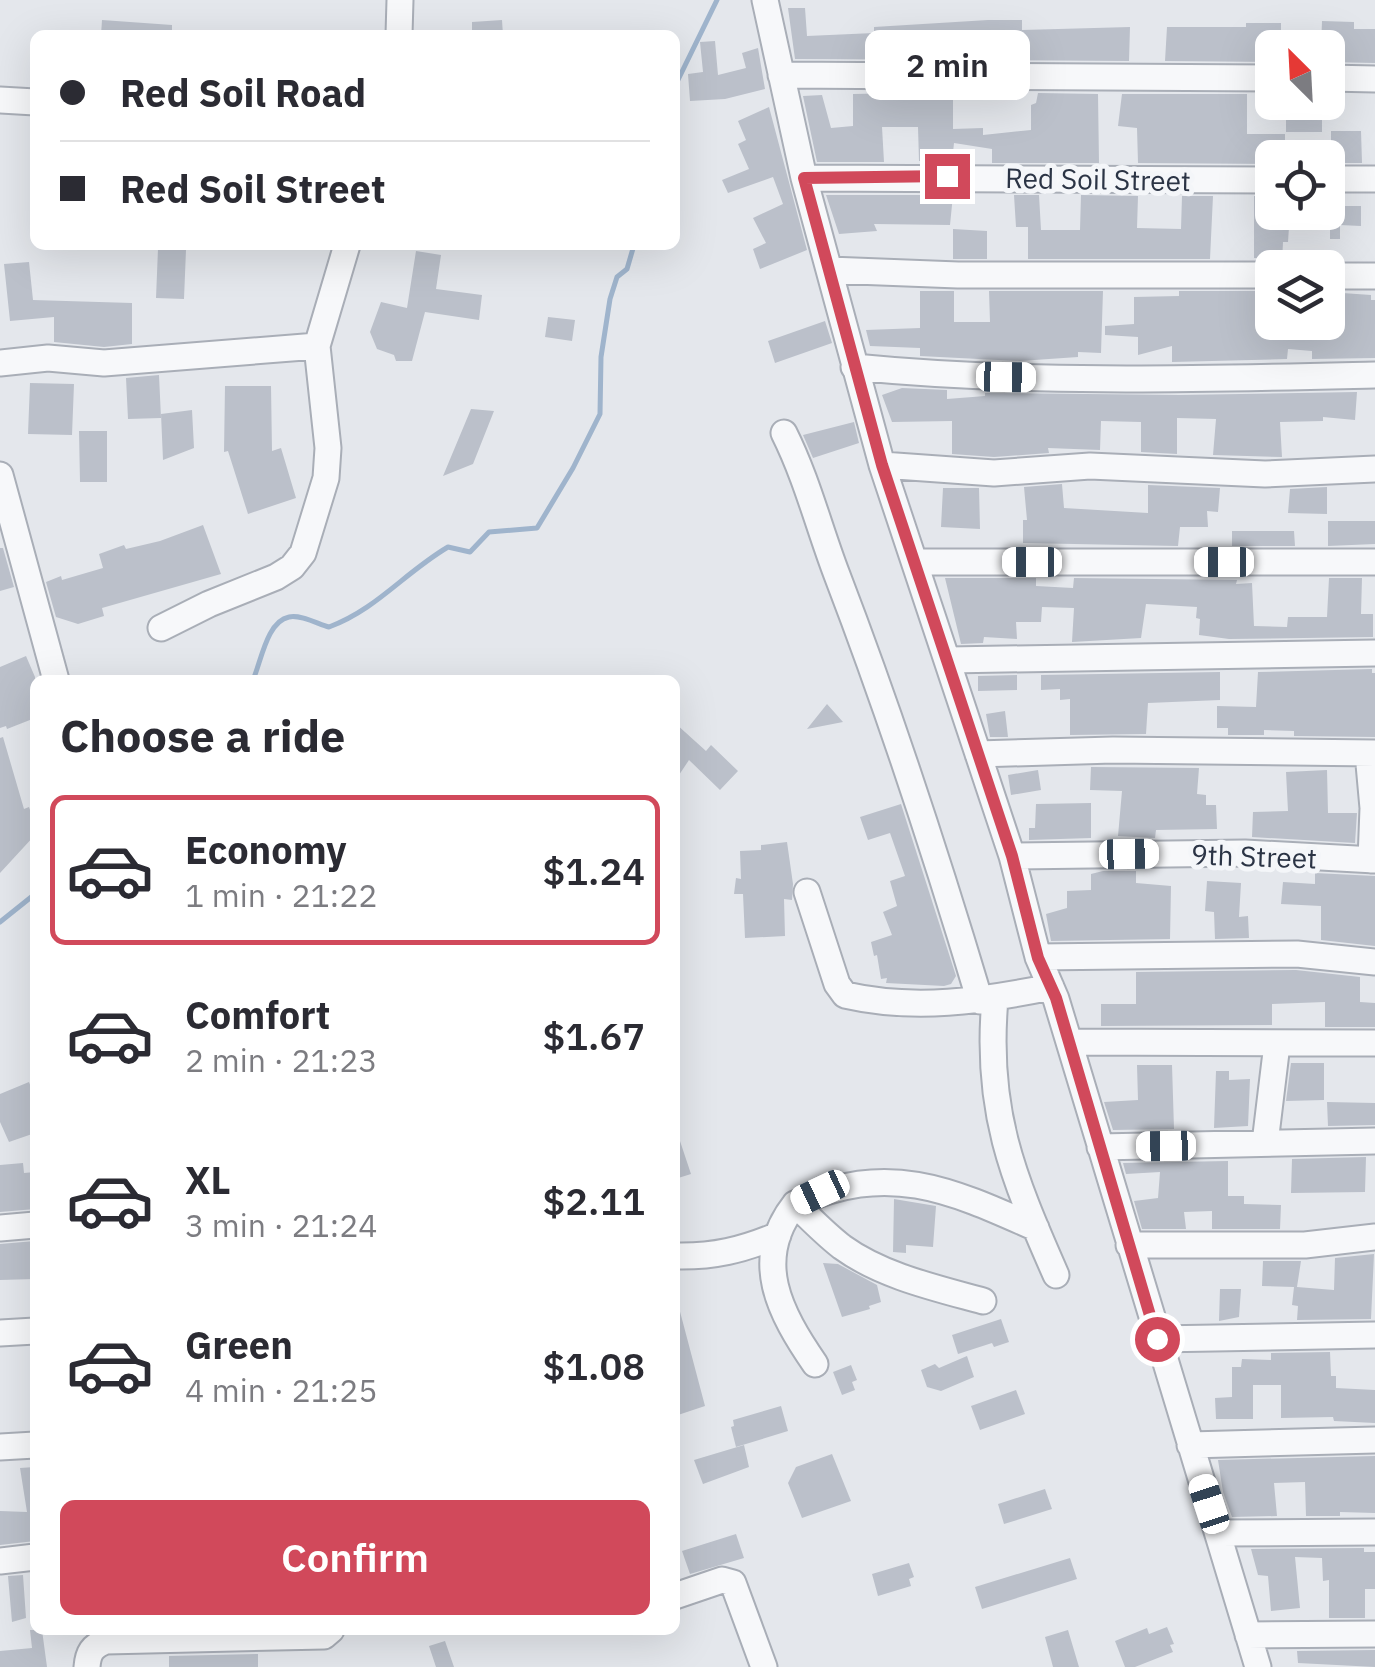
<!DOCTYPE html>
<meta charset="utf-8">
<style>
body{margin:0;font-family:"IBM Plex Sans",sans-serif;background:#f7f7f7;color:#2b2b33;height:100vh;display:flex;flex-direction:column;font-size:38px;white-space:nowrap}
*{box-sizing:border-box;margin:0}
p{font-size:32px;color:#7c7c81}
.icon{flex:none;width:55px;height:55px;fill:none;stroke:currentColor;stroke-width:2;stroke-linecap:round;stroke-linejoin:round}
.map{position:relative;flex:1;overflow:hidden}
.details{position:absolute;left:30px;top:675px;width:650px;height:960px;display:flex;flex-direction:column;background:#fff;border-radius:15px;box-shadow:0 10px 40px #0002}
.details>*{flex:none}
.guide{position:absolute;left:30px;top:30px;width:650px;height:220px;border-radius:15px;box-shadow:0 10px 40px #0002;display:grid;align-content:center;height:220px;padding:0 30px;background:#fff}
.needle{width:65px;rotate:336deg}
.controls{position:absolute;left:1255px;top:30px;display:grid;gap:20px}
.controls a{display:grid;place-items:center;width:90px;height:90px;border-radius:15px;background:#fff;box-shadow:0 10px 40px #0002;font-size:50px}
.end{position:absolute;width:45px;height:45px;margin:-22px;border:12px solid #d1495b;background:#fff;box-shadow:0 0 0 5px #fff}
.from{border-radius:50%}
.bubble{position:absolute;height:70px;border-radius:15px;background:#fff;box-shadow:0 10px 40px #0002;font-size:32px;font-weight:600;line-height:70px;text-align:center}
.car{position:absolute;width:30px;height:60px;margin:-30px -15px;border-radius:12px;box-shadow:0 0 8px 2px #0007;background:linear-gradient(#fff 24%,#345 0 40%,#fff 0 76%,#345 0 86%,#fff 0)}
.guide b{display:flex;align-items:center;gap:35px;height:95px;font-size:38px}
.guide b+b{border-top:2px solid #e1e1e2}
.guide i{width:25px;height:25px;background:#2b2b33}
ul{padding:0;list-style:none}
li{display:flex;align-items:center;gap:30px;height:150px;margin:0 20px 15px;padding:0 10px;border:5px solid transparent;border-radius:15px}
li div{flex:1}
li b{display:block;font-size:38px}
li em{font-style:normal;font-weight:600}
li.on{border-color:#d1495b}
li>.icon{width:90px;height:90px;stroke-width:1.5}
h2{padding:0 30px;font-size:45px;line-height:120px}
.primary-button{display:flex;gap:20px;margin-top:auto;padding:20px 30px}
.primary-button a{flex:1;height:115px;border-radius:15px;background:#d1495b;color:#fff;font-size:40px;font-weight:600;line-height:115px;text-align:center}
.map>svg:first-child{display:block}
</style>
<div class="map">
<svg width="1375" height="1667" viewBox="0 0 1375 1667">
<rect width="100%" height="100%" fill="#e4e7ec"/>
<g fill="none" stroke-linecap="round" stroke-linejoin="round">
<!-- stream -->
<path stroke="#9fb4cc" stroke-width="5" d="M675 86 717 0
M253 680C261 662 267 621 289 617 300 614 318 624 329 627 377 609 404 573 448 547L470 552 489 532 537 528 573 468 600 414 601 357 610 299 617 277 627 269 634 245
M0 922 35 894"/>
</g>
<!-- building -->
<path fill="#bbc0ca" d="M788 8H805L807 36 874 33V27L988 20H1022V30L1130 27 1129 61 795 59Z
M102 20 172 25V35H101Z
M502 20 503 35H472V22Z
M1322 21 1354 22V29H1375V63L1328 62V48H1321Z
M1246 23H1281V48H1272V62L1165 61 1167 27H1246Z
M715 41 718 75 746 68 742 53 758 48 765 89 725 99 690 101 688 74 703 72 700 42Z
M953 92V129L983 128V135L1031 130V105L1036 103 1038 93 1098 94 1099 163H992V149L954 143 952 162 919 161 918 127H882L884 162H817L803 96 822 95 831 128 853 126V94Z
M1122 94H1247V134H1285V158H1272V164L1138 163 1137 128 1118 126Z
M1286 102H1322V132H1286Z
M769 107 807 250 760 269 753 249 766 243 753 218 783 204 773 177 728 193 722 180 749 169 738 144 746 140 738 121Z
M1331 131H1361L1362 163H1331Z
M826 195H953L950 225 874 224 877 231 839 234Z
M1014 195H1039L1041 230H1080L1081 195 1138 196 1137 228 1181 229 1182 196H1213L1210 259H1028V227H1016Z
M1329 195H1342V206H1361V226L1340 225V239H1330V225L1291 223V212H1329Z
M1254 196H1272V212H1290L1288 242H1283L1282 263 1273 259 1254 258Z
M953 229 987 231V259H953Z
M158 249 186 250 184 299 156 298Z
M416 251 441 255 436 289 482 295 479 320 425 312 412 361H396L394 355 377 349 370 332 381 302 407 308Z
M29 262 33 300 132 303V344L104 347 54 342V317L10 321 4 264Z
M920 291H954V322H990L989 291H1103L1101 353 1078 352V357L1020 361 920 356V348L870 346 866 330 920 328Z
M1179 291H1272V322L1313 326 1328 324V292L1371 295V300H1375V358L1312 359V351L1288 349 1287 359 1172 362V346L1138 355V337L1105 335V326L1134 324V297L1179 296Z
M548 317 575 320 572 341 545 337Z
M825 321 832 343 775 363 768 341Z
M159 375 161 418 128 419 126 378Z
M30 383 74 384 72 435 28 434Z
M225 386H271L272 451 281 448 296 498 248 514 228 451 224 452Z
M902 388 947 390V399L985 396V393L1180 395 1357 392 1355 420 1323 417V421L1280 422 1282 457 1213 455 1216 419 1177 418V454L1141 452V422L1101 421 1100 450 1048 448 1049 453 994 457 952 454V421L892 422 882 395Z
M471 409 494 411 473 464 443 476Z
M192 410 194 448 163 460 161 414Z
M854 422 859 443 813 458 803 435Z
M79 431H107V482H80Z
M1062 484 1064 508 1148 513V485L1220 488 1218 512 1207 511 1208 527H1180L1178 546 1023 543V520H1027L1024 487Z
M1327 487V514L1288 513 1290 489Z
M943 488H979L980 529 941 527Z
M1328 521H1375V544L1328 546Z
M203 525 221 574 102 608 104 616 78 624 56 617 46 582 61 576 62 580 103 568 99 554 124 545 126 549 160 541Z
M1232 531H1294L1295 546H1232Z
M0 548H3L14 587 0 591Z
M945 578H1036V586L1073 588 1074 578 1237 580 1236 584 1252 583 1254 626 1287 627 1288 617H1327L1329 578H1362L1361 614H1373V637L1229 639 1199 635 1200 619 1196 618 1197 607 1146 604 1141 638 1072 642 1074 608 1042 607 1041 622H1016L1017 639 984 637 983 643 961 644Z
M26 656 35 677V718L7 729 6 726 0 728V667Z
M1372 669V673H1375V737L1294 736V731L1264 730V735H1228V728H1217V706L1256 707 1258 672Z
M1220 672V700L1148 703 1146 734 1070 735V699L1060 700V689L1041 690V675Z
M1017 675V690L978 691V676Z
M827 704 843 722 807 729Z
M1005 711 1008 737H990L986 714Z
M675 723 706 751 711 745 738 771 720 790 689 760 675 781Z
M3 737 24 809 29 807 35 824V835L0 873V738Z
M1091 767 1199 768 1197 794 1206 795V805H1216L1217 829 1156 830 1155 838 1118 836 1122 791 1090 790Z
M1038 770 1041 790 1011 795 1008 775Z
M1327 770 1328 813H1357L1355 843 1252 837 1253 812 1288 811 1286 772Z
M1091 803V838L1029 840V828H1035L1036 804Z
M901 804 956 976 951 984 944 986 886 983 887 978 881 979 877 955 874 956 871 942 892 935 883 912 897 906 890 881 905 876 890 833 868 840 860 817Z
M787 842 793 884 792 900 784 899 785 936 745 938 743 894H734L736 878 741 879 740 851 761 850V845Z
M1103 871H1136V883L1171 886 1170 939 1051 941 1046 914 1067 908V891L1091 890V874Z
M1315 873 1375 876V946L1321 940V906L1281 904 1283 882 1315 884Z
M1207 881 1241 883 1239 917 1248 916 1249 938 1215 939 1214 912 1205 911Z
M1296 970 1360 977V1002L1375 1003V1027H1325V1002L1272 1004V1025L1101 1026V1004H1136V972Z
M1291 1063H1324V1100L1286 1101Z
M1137 1065H1172L1174 1129 1113 1130 1104 1102 1138 1100Z
M1216 1071H1229V1080L1250 1079 1248 1126 1214 1128Z
M29 1082 35 1098V1133L9 1142 0 1122V1094Z
M1327 1102 1375 1103V1125L1328 1126Z
M677 1132 691 1174 675 1179V1133Z
M1366 1157 1365 1192 1291 1193 1292 1159Z
M1228 1161V1196H1244V1204L1281 1205 1280 1229H1212V1211L1184 1212 1186 1229H1142L1134 1201 1158 1198 1160 1172 1126 1174 1123 1163Z
M23 1163 24 1173 35 1172V1209L0 1212V1165Z
M894 1199 936 1206 933 1247 906 1245V1253L893 1252Z
M35 1241V1279L0 1280V1244Z
M1374 1254 1371 1319 1297 1320 1298 1306 1292 1305 1294 1287 1262 1286 1263 1261H1301L1297 1287 1334 1290 1335 1258Z
M823 1263 838 1264 877 1285 881 1302 869 1306 870 1309 842 1317Z
M1220 1289H1241L1239 1317 1219 1321Z
M678 1304 705 1406 675 1416V1305Z
M1001 1319 1009 1342 994 1347 992 1343 958 1354 952 1335Z
M1330 1352 1331 1376H1336V1388L1375 1390V1423L1334 1421 1333 1417 1281 1418V1385H1253V1419H1216L1215 1398 1232 1397V1367H1241L1242 1359 1271 1360V1353Z
M967 1356 974 1377 941 1391 927 1387 921 1370 935 1364 939 1368Z
M851 1365 857 1380 852 1382 855 1390 842 1395 833 1372Z
M1016 1390 1025 1414 980 1430 971 1406Z
M781 1406 788 1431 736 1447 731 1427 734 1426 733 1420Z
M744 1445 749 1467 703 1484 694 1460Z
M832 1454 851 1501 802 1518 788 1483 796 1467Z
M1375 1456V1513L1340 1512V1516H1306L1305 1482 1274 1483 1277 1516 1232 1517 1223 1492 1218 1460Z
M35 1467V1541L0 1545V1511L27 1512 20 1468Z
M1045 1489 1052 1509 1004 1524 998 1504Z
M736 1534 744 1558 690 1574 682 1551Z
M1364 1548V1552H1375V1589H1365V1618H1329V1580L1323 1581 1322 1558 1295 1557 1300 1608 1271 1611 1268 1576 1258 1575 1251 1549Z
M1070 1558 1077 1579 982 1609 975 1587Z
M909 1563 914 1577 909 1579 911 1586 878 1596 872 1574Z
M23 1575 26 1618 12 1622 8 1576Z
M1167 1627 1174 1644 1170 1645 1173 1652 1135 1667H1125L1115 1641 1147 1628 1149 1634Z
M30 1630H42L47 1667H0V1651L32 1648Z
M1068 1630 1079 1667H1053L1045 1637Z
M445 1641 454 1667H436L429 1646Z
M1375 1650V1667L1298 1663 1297 1651Z
M258 1654V1667H169V1656Z"/>
<g fill="none" stroke-linecap="round" stroke-linejoin="round">
<defs>
<path id="minor" d="M765 0 804 178 882 465 1012 856 1038 957 1056 999 1258 1667
M399 35 400 0
M781 75 1272 78
M1328 78 1375 79
M0 100 35 102
M804 178 1272 180
M1328 179H1375
M829 270 958 275H1272
M1328 276H1375
M0 363 48 358 104 363 317 346
M854 367C1027 384 1202 379 1375 375
M784 433C807 479 819 528 837 575 891 716 937 857 980 1001
M882 465 994 473 1090 466 1265 474 1375 469
M0 475 56 680
M916 562H1375
M161 628 209 604 276 577 292 567 303 553 326 478 328 448 317 346 347 245
M949 660 1375 653
M1368 753 1373 808 1371 860
M978 754 1113 750 1375 753
M1012 856 1245 853 1375 860
M807 892 837 984 845 995C915 1011 981 1001 1051 987
M1038 957 1297 954 1375 962
M995 999C985 1110 1012 1175 1056 1275
M1069 1042 1375 1043
M1265 1143 1277 1044
M1100 1147 1375 1141
M795 1204C887 1161 949 1189 1036 1228
M0 1228 35 1225
M1129 1245H1305L1375 1237
M675 1256C713 1257 743 1250 778 1235
M0 1333 35 1331
M1157 1339 1375 1335
M815 1364C780 1313 751 1260 795 1204 810 1218 825 1234 842 1247 882 1276 936 1288 983 1301
M1190 1445 1375 1440
M0 1447 35 1445
M1218 1533 1375 1532
M0 1561 35 1557
M675 1596 722 1580 733 1583 764 1667
M1248 1635 1375 1634
M87 1667C88 1653 92 1646 106 1641L324 1636 331 1630"/>
</defs>
<!-- minor casing -->
<use href="#minor" stroke="#a9aeb7" stroke-width="29"/>
<!-- minor -->
<use href="#minor" stroke="#f7f8fa" stroke-width="25"/>
</g>
<g fill="none" stroke-linecap="round" stroke-linejoin="round">
<!-- route -->
<path stroke="#d1495b" stroke-width="12" d="M947 176 804 178 882 465 1012 856 1038 958 1056 998 1157 1339"/>
</g>
<g text-anchor="middle" dominant-baseline="central" stroke-width="10" stroke-linejoin="round" paint-order="stroke">
<!-- street labels -->
<g font-size="28" fill="#2b3445" stroke="#f4f6f9">
<text transform="translate(1098 179) rotate(1)">Red Soil Street</text>
<text transform="translate(1254 856) rotate(2)">9th Street</text>
</g>
</g>
</svg>
<div class="controls">
<a><svg class="needle" viewBox="-14 -14 28 28"><path d="M0-13l5 13h-10z" fill="#e53935"/><path d="M0 13l5-13h-10z" fill="#7c7c81"/></svg></a>
<a><svg class="icon" aria-label="locate" viewBox="0 0 24 24"><circle cx="12" cy="12" r="6"/><path d="M12 2v4M12 18v4M2 12h4M18 12h4"/></svg></a>
<a><svg class="icon" aria-label="layers" viewBox="0 0 24 24"><path d="M12 4l9 5-9 5-9-5zM3 14l9 5 9-5"/></svg></a>
</div>
<i class="end from" style="left:1157px;top:1339px"></i>
<i class="end" style="left:947px;top:176px"></i>
<div class="bubble" style="left:865px;top:30px;width:165px">2 min</div>
<i class="car" style="left:1006px;top:377px;rotate:91deg"></i>
<i class="car" style="left:1032px;top:562px;rotate:270deg"></i>
<i class="car" style="left:1224px;top:562px;rotate:270deg"></i>
<i class="car" style="left:1129px;top:854px;rotate:89deg"></i>
<i class="car" style="left:1166px;top:1146px;rotate:269deg"></i>
<i class="car" style="left:820px;top:1192px;rotate:245deg"></i>
<i class="car" style="left:1209px;top:1504px;rotate:342deg"></i>
<div class="guide">
<b><i class="from"></i>Red Soil Road</b>
<b><i></i>Red Soil Street</b>
</div>
<section class="details">
<h2>Choose a ride</h2>
<ul>
<li class="on"><svg class="icon" aria-label="car" viewBox="0 0 24 24"><path d="M5 17H2v-5l4-1 3-4h7l3 4 3 1v5h-3M9 17h6M6 11h13"/><circle cx="7" cy="17" r="2"/><circle cx="17" cy="17" r="2"/></svg><div><b>Economy</b><p>1 min · 21:22</p></div><em>$1.24</em></li>
<li><svg class="icon" aria-label="car" viewBox="0 0 24 24"><path d="M5 17H2v-5l4-1 3-4h7l3 4 3 1v5h-3M9 17h6M6 11h13"/><circle cx="7" cy="17" r="2"/><circle cx="17" cy="17" r="2"/></svg><div><b>Comfort</b><p>2 min · 21:23</p></div><em>$1.67</em></li>
<li><svg class="icon" aria-label="car" viewBox="0 0 24 24"><path d="M5 17H2v-5l4-1 3-4h7l3 4 3 1v5h-3M9 17h6M6 11h13"/><circle cx="7" cy="17" r="2"/><circle cx="17" cy="17" r="2"/></svg><div><b>XL</b><p>3 min · 21:24</p></div><em>$2.11</em></li>
<li><svg class="icon" aria-label="car" viewBox="0 0 24 24"><path d="M5 17H2v-5l4-1 3-4h7l3 4 3 1v5h-3M9 17h6M6 11h13"/><circle cx="7" cy="17" r="2"/><circle cx="17" cy="17" r="2"/></svg><div><b>Green</b><p>4 min · 21:25</p></div><em>$1.08</em></li>
</ul>
<div class="primary-button"><a>Confirm</a></div>
</section>
</div>
